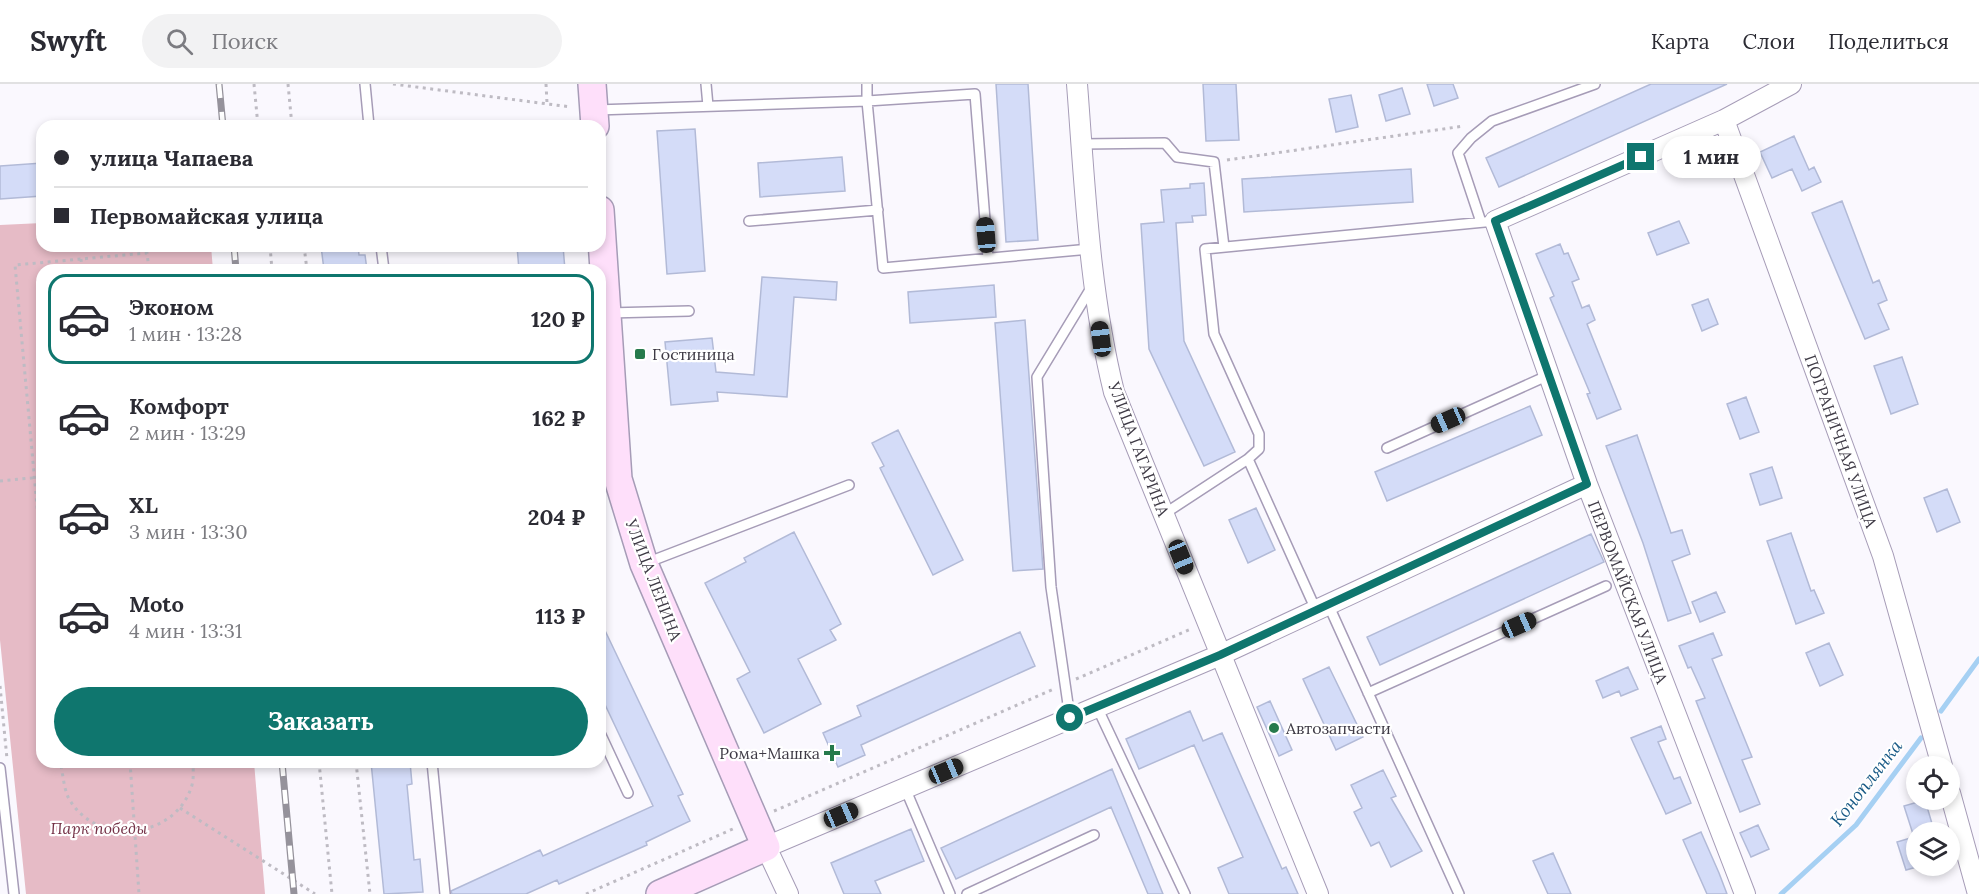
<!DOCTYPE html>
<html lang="ru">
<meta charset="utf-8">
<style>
body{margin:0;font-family:Lora,serif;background:#f2f2f3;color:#2b2b33;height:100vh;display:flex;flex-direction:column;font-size:22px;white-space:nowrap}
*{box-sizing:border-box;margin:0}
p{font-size:20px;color:#7c7c81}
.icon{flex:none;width:33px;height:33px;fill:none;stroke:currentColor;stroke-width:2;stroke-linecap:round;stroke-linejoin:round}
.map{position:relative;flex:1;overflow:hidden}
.side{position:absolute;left:36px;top:180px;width:570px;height:504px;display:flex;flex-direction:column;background:#fff;border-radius:18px;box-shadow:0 3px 9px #0003}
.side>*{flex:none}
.top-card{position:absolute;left:36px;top:36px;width:570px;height:132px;border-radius:18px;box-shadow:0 3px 9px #0003;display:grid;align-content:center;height:132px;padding:0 18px;background:#fff}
.controls{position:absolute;left:1906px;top:672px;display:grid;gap:12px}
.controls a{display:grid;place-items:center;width:54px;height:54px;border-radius:50%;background:#fff;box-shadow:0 3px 9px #0003;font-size:30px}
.end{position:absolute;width:27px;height:27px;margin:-14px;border:8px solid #0f766e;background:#fff;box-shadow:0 0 0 3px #fff}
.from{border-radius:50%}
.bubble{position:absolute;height:42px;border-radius:21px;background:#fff;box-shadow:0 3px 9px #0003;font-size:20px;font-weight:700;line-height:42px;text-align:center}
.car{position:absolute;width:18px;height:36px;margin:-18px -9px;border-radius:8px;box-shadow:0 0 4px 2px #0007;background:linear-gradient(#222 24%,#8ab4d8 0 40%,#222 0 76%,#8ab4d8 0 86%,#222 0)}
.top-card b{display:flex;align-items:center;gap:21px;height:57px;font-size:22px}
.top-card b+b{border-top:2px solid #e1e1e2}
.top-card i{width:15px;height:15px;background:#2b2b33}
ul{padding:10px 0 0;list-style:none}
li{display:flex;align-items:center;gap:18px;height:90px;margin:0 12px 9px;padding:0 6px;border:3px solid transparent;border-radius:18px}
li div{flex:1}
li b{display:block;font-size:22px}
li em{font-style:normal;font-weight:700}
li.selected{border-color:#0f766e}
li>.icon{width:54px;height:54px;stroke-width:1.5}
.cta{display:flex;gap:12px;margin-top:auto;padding:12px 18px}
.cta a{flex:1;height:69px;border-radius:36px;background:#0f766e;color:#fff;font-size:24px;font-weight:700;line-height:69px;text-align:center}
header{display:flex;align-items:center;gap:36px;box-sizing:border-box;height:84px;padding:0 30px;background:#fff;border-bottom:2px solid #e1e1e2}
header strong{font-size:28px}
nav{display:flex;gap:33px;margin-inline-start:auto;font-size:21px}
.search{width:420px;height:54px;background:#f2f2f3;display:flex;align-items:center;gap:15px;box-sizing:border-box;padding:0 21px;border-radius:33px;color:#7c7c81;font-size:22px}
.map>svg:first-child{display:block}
</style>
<header>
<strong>Swyft</strong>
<div class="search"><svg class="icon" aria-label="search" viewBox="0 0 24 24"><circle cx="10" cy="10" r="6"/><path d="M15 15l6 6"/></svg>Поиск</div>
<nav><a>Карта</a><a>Слои</a><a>Поделиться</a></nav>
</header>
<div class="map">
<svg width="1979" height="810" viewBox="0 0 1979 810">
<rect width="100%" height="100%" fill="#faf8fe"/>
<!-- green -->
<path fill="#e6bbc6" d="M42 139V162H211L213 186H42V678H254L265 810H26L0 556V141Z"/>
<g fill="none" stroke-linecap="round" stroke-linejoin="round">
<!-- stream -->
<path stroke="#a6d0f3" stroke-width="5" d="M1941 627 1979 575
M1781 810 1856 741 1921 654"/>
</g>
<!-- building -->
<path fill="#d4dcf8" stroke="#b2bad7" stroke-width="1.5" d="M996 0H1028L1038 156 1006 158Z
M1203 0H1236L1239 56 1206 57Z
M1427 0H1453L1458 14 1434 22Z
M1651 0H1727L1499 103 1486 74Z
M1402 4 1410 30 1386 37 1379 11Z
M1351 11 1358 43 1336 48 1329 15Z
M695 45 705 187 667 190 657 47Z
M1794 52 1809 86 1814 83 1821 98 1802 107 1792 85 1772 94 1760 68Z
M842 73 845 107 760 113 758 79Z
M42 79V112L0 115V82Z
M1411 85 1413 118 1244 128 1242 95Z
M1204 99 1206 131 1192 132 1193 138 1176 139 1184 257 1235 368 1204 382 1149 265 1141 140 1164 138 1161 106 1190 104V100Z
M1842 117 1873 199 1879 196 1887 216 1878 220 1889 245 1865 255 1812 129Z
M1679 137 1689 159 1657 171 1648 149Z
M1560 160 1564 170 1568 169 1579 195 1572 198 1582 224 1589 221 1595 236 1587 240 1621 325 1597 335 1587 310 1590 309 1550 214 1554 212 1536 170Z
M321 162H358L359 171H365L367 186H324Z
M517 162H563L565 186H519Z
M762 193 837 198 836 216 794 213 787 313 717 308 718 317 671 321 665 258 712 254 716 288 754 291Z
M994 201 996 233 910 239 908 208Z
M1708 215 1718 240 1702 247 1692 221Z
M1025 236 1043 485 1013 487 995 239Z
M1902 273 1918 320 1891 330 1874 282Z
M1746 313 1759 348 1740 355 1727 320Z
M1530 322 1542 351 1387 417 1375 388Z
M898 346 963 476 933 491 880 384 884 382 872 359Z
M1637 351 1671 449 1682 446 1690 470 1672 477 1691 529 1668 537 1643 459 1606 362Z
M1772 383 1782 414 1760 421 1750 390Z
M1947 405 1960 438 1937 448 1924 414Z
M1256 424 1275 466 1248 479 1229 436Z
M794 448 841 540 830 546 836 556 798 575 821 620 764 649 737 595 750 588 705 499 746 478 744 474Z
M1791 449 1811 507 1814 506 1824 529 1796 540 1767 457Z
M1591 450 1604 478 1380 581 1367 553Z
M1716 508 1725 528 1700 538 1692 518Z
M600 536 683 710 678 712 690 737 646 758 647 761 559 800 557 796 526 810H452L451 807 540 766 543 772 653 722 600 610Z
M1020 548 1035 582 861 661 865 671 838 683 823 649 861 632 857 622Z
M1713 549 1722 571 1712 575 1752 673 1742 676 1760 720 1740 728 1696 617 1705 614 1691 583 1688 584 1679 562Z
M1829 559 1843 591 1820 602 1806 569Z
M1329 583 1363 653 1336 666 1303 595Z
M1628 583 1638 605 1621 612 1619 607 1603 614 1596 597Z
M1270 617 1292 666 1279 672 1257 623Z
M1190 627 1203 657 1222 649 1282 785 1286 783 1298 810H1229L1218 784 1243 773 1194 661 1139 685 1126 655Z
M1661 642 1666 655 1658 658 1674 695 1680 693 1691 719 1666 730 1631 654Z
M371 678H410L412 700 407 701 414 776 420 775 423 808 384 810Z
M1112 685 1163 810H1148L1111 723 956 795 941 764Z
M1383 686 1396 712 1391 714 1422 767 1391 783 1379 758 1371 762 1354 728 1362 724 1351 701Z
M1925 716 1933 743 1913 750 1904 722Z
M1758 741 1769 765 1751 773 1740 749Z
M911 745 924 777 875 797 881 810H844L831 779Z
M1701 748 1719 789 1727 810H1707L1683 756Z
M1917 752V783L1906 786 1897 758Z
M1553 769 1571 810H1548L1533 777Z"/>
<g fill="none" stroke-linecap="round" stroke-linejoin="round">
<defs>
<path id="service" d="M365 0 369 42
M706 0 708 22
M596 26 867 17V0
M1082 60 1165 59 1177 73 1214 78 1224 163
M749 137 878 126
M1481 138 1458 69 1471 54 1492 37 1595 0
M381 162 384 186
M988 174 975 10 867 17 883 184 1090 165
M608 229 689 227
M1387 364 1549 291
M1248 375 1316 526
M1164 430 1248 375 1259 365V350L1214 250 1205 165 1495 137
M646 479 849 401
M1328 520 1459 810
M1368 609 1606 502
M1097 623 1185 810
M1070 634 1051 503 1037 293 1091 204
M600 649 628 709
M432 678 445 810
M0 684 14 810
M905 704 950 810
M967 810 1094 751"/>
<path id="minor" d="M1077 0C1085 103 1089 207 1114 308L1318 810
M1724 36 1883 472 1942 682
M1950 709 1978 810
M788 810 766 763 1220 571 1587 400
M1745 810 1587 400 1495 137 1724 36 1791 0"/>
<path id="secondary" d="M592 0 595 42
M600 126 618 395 644 480 766 763 660 810"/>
</defs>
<!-- service casing -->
<use href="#service" stroke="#a69cb7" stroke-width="12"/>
<!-- minor casing -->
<use href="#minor" stroke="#a69cb7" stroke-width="22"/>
<!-- secondary casing -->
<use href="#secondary" stroke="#a69cb7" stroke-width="30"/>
<!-- path -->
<path stroke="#bebbc3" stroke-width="3" stroke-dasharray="3 4.5" stroke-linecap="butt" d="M254 0 258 42
M288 0 292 42
M393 0 571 23
M546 0 547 19
M1227 76 1464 42
M270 162 272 186
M304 162 307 186
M81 175 82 186
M0 397 42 393
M42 477 15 181 147 169 149 186
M1076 595 1191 545
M0 602 7 675
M60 678 61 682 100 678
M130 678 139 810
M319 678 332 810
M356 678 370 810
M61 682C63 691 64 704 68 713 95 764 176 756 192 701 194 694 193 685 193 678
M180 724 315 810
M774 727 1054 605
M586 810 735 744"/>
<!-- service -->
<use href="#service" stroke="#fff" stroke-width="9"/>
<!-- minor -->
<use href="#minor" stroke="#fff" stroke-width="20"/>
<!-- secondary -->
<use href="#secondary" stroke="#fedffa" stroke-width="27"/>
<defs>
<path id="rail" d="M219 0 223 42
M234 162 236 186
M282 678 294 810"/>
</defs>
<!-- rail casing -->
<use href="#rail" stroke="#95929b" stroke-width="7"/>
<!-- rail -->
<use href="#rail" stroke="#fff" stroke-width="4.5" stroke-dasharray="14" stroke-linecap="butt"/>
</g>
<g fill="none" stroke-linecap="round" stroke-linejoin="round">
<!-- route -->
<path stroke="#0f766e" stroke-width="8" d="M1070 634 1220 571 1587 400 1495 137 1641 73"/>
</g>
<!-- markers -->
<g fill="#267a4c" stroke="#fff" stroke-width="2">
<rect x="634" y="264" width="12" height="12" rx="3"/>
<circle cx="1274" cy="644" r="6"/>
<path d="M829 660h6v6h6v6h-6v6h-6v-6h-6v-6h6z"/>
</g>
<g text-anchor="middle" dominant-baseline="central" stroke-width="4.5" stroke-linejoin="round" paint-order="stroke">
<!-- poi labels -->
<g font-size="16" fill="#3e3a45" stroke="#fff" text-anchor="start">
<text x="652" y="270">Гостиница</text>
<text x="1286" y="644">Автозапчасти</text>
<text x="820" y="669" text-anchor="end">Рома+Машка</text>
</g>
<!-- street labels -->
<g font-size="16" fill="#3e3a45" stroke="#fff">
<text transform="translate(1841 357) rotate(70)">ПОГРАНИЧНАЯ УЛИЦА</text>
<text transform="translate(1139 365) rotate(69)">УЛИЦА ГАГАРИНА</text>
<text transform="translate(654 496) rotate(69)">УЛИЦА ЛЕНИНА</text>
<text transform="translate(1628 508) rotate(69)">ПЕРВОМАЙСКАЯ УЛИЦА</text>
</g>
<!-- park labels -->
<g font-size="16" font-style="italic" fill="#743247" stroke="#fff">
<text x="99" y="744">Парк победы</text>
</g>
<!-- water labels -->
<g font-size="18" font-style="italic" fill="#195a86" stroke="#fff">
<text transform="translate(1866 699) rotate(-52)">Коноплянка</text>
</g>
</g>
</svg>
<div class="controls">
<a><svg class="icon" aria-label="locate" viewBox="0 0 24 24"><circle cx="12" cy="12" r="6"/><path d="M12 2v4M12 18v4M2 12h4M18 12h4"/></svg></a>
<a><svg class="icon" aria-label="layers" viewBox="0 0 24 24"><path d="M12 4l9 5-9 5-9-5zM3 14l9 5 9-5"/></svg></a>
</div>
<i class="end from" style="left:1070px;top:634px"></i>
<i class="end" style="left:1641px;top:73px"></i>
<div class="bubble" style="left:1662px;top:52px;width:99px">1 мин</div>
<i class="car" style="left:986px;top:151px;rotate:355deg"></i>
<i class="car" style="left:1101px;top:255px;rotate:353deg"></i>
<i class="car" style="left:1448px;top:336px;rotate:246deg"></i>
<i class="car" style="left:1181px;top:473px;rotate:158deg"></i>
<i class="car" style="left:1519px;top:541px;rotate:66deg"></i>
<i class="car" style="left:946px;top:687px;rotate:67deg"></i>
<i class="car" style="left:841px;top:731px;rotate:67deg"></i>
<div class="top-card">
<b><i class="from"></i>улица Чапаева</b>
<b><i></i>Первомайская улица</b>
</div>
<section class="side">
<ul>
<li class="selected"><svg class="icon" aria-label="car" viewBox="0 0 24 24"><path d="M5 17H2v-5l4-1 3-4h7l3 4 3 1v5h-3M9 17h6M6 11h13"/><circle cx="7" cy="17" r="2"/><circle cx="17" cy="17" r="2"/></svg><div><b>Эконом</b><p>1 мин · 13:28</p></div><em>120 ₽</em></li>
<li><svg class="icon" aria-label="car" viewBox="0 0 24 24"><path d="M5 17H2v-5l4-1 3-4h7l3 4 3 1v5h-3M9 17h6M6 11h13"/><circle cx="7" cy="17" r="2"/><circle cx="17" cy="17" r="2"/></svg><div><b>Комфорт</b><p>2 мин · 13:29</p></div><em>162 ₽</em></li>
<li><svg class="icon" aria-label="car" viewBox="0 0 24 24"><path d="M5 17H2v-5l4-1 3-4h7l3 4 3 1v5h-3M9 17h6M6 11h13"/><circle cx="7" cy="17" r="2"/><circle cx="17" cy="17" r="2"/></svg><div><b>XL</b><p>3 мин · 13:30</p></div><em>204 ₽</em></li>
<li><svg class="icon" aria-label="car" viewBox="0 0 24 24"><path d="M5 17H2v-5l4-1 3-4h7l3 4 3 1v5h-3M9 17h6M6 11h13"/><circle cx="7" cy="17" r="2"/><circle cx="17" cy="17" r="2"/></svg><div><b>Moto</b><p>4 мин · 13:31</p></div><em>113 ₽</em></li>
</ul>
<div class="cta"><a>Заказать</a></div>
</section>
</div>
